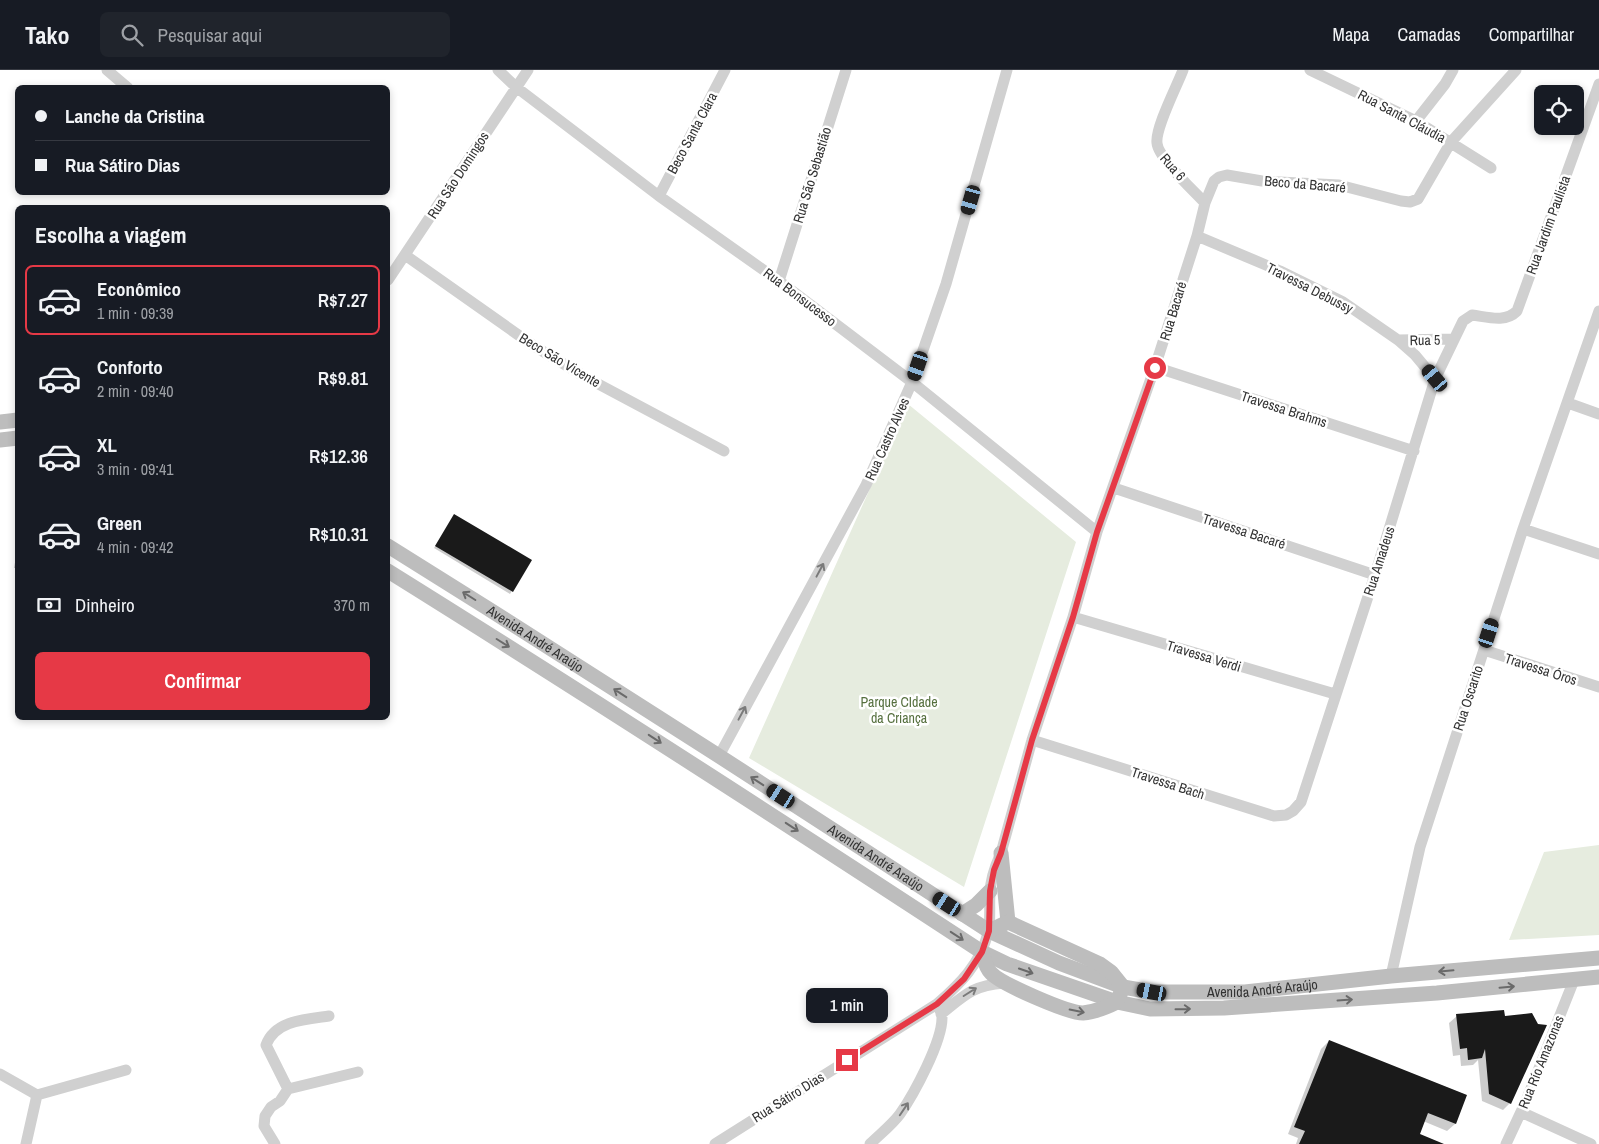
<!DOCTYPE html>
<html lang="pt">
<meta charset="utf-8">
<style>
body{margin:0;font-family:"Archivo Narrow",sans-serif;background:#20242c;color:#f1f3f6;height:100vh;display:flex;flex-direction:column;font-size:19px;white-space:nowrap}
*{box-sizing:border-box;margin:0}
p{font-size:16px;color:#9ea1a6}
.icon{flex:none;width:28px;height:28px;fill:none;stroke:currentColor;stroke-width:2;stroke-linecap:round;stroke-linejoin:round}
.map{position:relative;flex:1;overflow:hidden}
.sheet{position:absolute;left:15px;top:135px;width:375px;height:515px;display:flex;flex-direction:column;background:#171b24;border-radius:8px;box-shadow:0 2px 8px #0003}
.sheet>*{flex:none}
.hud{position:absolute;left:15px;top:15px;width:375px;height:110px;border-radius:8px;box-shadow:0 2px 8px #0003;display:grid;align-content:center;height:110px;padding:0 20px;background:#171b24}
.fabs{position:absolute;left:1534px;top:15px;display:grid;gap:10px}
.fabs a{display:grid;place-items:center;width:50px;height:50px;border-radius:8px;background:#171b24;box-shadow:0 2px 8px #0003;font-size:25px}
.end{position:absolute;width:22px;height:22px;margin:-11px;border:6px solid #e63946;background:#fff;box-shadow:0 0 0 2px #fff}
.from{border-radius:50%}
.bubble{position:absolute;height:35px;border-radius:8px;background:#171b24;box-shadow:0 2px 8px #0003;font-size:16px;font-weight:600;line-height:35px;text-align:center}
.car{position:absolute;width:15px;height:30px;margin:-15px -8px;border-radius:6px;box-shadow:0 0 4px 1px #0007;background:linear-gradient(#222 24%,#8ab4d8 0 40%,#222 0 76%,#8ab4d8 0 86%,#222 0)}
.hud b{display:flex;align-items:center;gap:18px;height:48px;font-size:19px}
.hud b+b{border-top:1px solid #363941}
.hud i{width:12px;height:12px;background:#f1f3f6}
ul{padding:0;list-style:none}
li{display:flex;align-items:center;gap:15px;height:70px;margin:0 10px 8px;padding:0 10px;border:2px solid transparent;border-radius:8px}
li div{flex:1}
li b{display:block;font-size:19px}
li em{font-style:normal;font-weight:600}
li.current{border-color:#e63946}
li>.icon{width:45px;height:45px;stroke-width:1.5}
h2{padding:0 20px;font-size:22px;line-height:60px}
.pay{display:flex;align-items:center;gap:12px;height:55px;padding:0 20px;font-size:19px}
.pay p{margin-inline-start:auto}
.primary-button{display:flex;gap:10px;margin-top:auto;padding:10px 20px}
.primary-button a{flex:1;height:58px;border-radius:8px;background:#e63946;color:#fff;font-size:20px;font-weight:600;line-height:58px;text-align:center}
header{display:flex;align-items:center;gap:30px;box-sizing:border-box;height:70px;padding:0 25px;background:#171b24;border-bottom:1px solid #363941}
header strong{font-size:24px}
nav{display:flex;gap:28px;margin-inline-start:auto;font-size:18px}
.search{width:350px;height:45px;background:#20242c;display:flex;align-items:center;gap:12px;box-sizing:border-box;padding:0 18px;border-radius:8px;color:#9ea1a6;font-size:19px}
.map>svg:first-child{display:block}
</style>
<header>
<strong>Tako</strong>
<div class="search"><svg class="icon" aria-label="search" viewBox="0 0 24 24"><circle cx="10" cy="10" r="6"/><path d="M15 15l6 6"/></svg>Pesquisar aqui</div>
<nav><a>Mapa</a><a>Camadas</a><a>Compartilhar</a></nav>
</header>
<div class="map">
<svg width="1599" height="1074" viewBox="0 0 1599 1074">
<rect width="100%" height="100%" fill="#fff"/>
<!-- green -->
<path fill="#e6ecdf" d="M908 334 1076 472 964 817 749 688Z
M1599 775V865L1509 870 1544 782Z"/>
<!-- shadow -->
<path fill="#0003" d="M453 448 530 491 510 524 434 478Z
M18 476V498H14Z
M1503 941 1510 1033 1503 1040 1482 1031 1478 990 1473 995 1461 996 1460 985 1453 986 1449 953 1457 946Z
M1329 971 1466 1025 1455 1054 1447 1061 1423 1051 1418 1064 1443 1074H1296L1298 1068 1288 1064 1321 979Z"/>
<!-- building -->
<path fill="#1a1a1a" d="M454 444 532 490 513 522 435 476Z
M1504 940 1505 946 1532 943 1538 954 1547 955 1511 1034 1489 1024 1485 979 1482 988 1468 990 1467 978 1460 979 1456 944Z
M1329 970 1467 1025 1456 1054 1428 1043 1420 1064 1444 1074H1299L1305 1061 1294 1057Z"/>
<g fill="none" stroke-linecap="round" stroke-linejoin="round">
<!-- street -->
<path stroke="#d0d0d0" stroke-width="11" d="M107 0 128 18
M498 0 516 17 659 126 779 211 912 312 1097 462
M1183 0C1177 16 1155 58 1157 73 1158 88 1194 121 1205 133
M1310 0 1416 51 1491 98
M1416 51 1445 14 1453 0
M659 126 725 0
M1197 166 1280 201 1343 232 1398 270 1415 285 1435 309
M405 185 534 276 587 308 724 381
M388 210 528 0
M779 211 846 0
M1398 270 1453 269
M1155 297 1414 381
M1568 333 1599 344
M1114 418 1375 505
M1523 459 1599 484
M1073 547 1335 624
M1484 580 1599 617
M1032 670 1274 746 1286 745 1293 741 1301 732 1375 505 1435 309 1463 251 1472 245C1488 247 1505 253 1517 241L1599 14
M719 686 866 415 912 312 946 214 1007 0
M1391 906 1420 777 1523 459 1599 241
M941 944C966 924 972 916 1004 913
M0 1004 37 1025
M288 1019 358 1002
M37 1025 126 1000
M1521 1042 1591 1074
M26 1074 37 1025
M275 1074 264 1056 265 1046 271 1037 280 1031 288 1019 266 975C275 950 307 949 329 946
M715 1074 937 934C960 914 980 894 988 863 991 851 989 836 990 824 990 810 995 796 1001 783L1032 670 1073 547 1097 462 1155 297 1197 166 1205 133 1214 111 1219 107 1227 105 1262 111 1339 115 1401 131 1410 132 1418 129 1451 72 1516 0
M870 1074C880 1064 892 1055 900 1044 914 1024 942 972 942 948 942 943 939 938 937 934
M1506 1074 1526 1031 1574 910"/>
<!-- secondary -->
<g stroke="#bdbdbd" stroke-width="15">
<path d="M0 352 18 350"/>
<path d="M0 370 18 368"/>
<path id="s1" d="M388 476 487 538 719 686 989 861 1059 893 1123 917 1152 922H1245L1391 906 1599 888"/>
<path d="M388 501C587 625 785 753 982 882L1007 894 1117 932 1150 939 1224 938 1437 923 1599 907"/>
<path d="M1001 783 1008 852"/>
<path d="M962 844 976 835 990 821"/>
<path d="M982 882C984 889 985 897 991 903 1001 914 1068 943 1083 943 1095 942 1107 937 1117 932L1123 917 1111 902 1100 894 1008 852 989 861"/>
</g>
</g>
<!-- one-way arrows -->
<defs><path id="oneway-shaft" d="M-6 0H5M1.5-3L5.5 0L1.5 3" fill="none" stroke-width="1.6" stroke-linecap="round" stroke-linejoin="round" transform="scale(1.25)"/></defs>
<g stroke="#7a7a7a">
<use href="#oneway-shaft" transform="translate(820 500) rotate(-62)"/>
<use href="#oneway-shaft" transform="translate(742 643) rotate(-62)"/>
<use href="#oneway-shaft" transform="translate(970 922) rotate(-32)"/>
<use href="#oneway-shaft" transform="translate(904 1039) rotate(-56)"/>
</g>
<g stroke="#6a6a6a">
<use href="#oneway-shaft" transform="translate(469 526) rotate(-148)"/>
<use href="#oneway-shaft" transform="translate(503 573) rotate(32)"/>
<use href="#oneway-shaft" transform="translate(620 623) rotate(-147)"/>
<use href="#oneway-shaft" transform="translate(655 669) rotate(33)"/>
<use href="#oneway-shaft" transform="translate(757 711) rotate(-147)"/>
<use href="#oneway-shaft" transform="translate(792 757) rotate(33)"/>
<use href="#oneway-shaft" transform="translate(957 866) rotate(33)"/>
<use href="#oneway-shaft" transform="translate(1026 901) rotate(19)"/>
<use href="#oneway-shaft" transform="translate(1446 901) rotate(175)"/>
<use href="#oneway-shaft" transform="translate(1507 917) rotate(-5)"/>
<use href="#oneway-shaft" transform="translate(1345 930) rotate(-4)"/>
<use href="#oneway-shaft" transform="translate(1183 939) rotate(-1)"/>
<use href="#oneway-shaft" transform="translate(1077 941) rotate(11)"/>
</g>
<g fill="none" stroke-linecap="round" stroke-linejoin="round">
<!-- route -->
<path stroke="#e63946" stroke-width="6" d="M847 990 937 934 964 909 982 882 989 861 990 821 994 800 1001 783 1032 670 1073 547 1097 462 1155 298"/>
</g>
<g text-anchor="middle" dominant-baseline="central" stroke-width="5" stroke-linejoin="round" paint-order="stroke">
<!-- street labels -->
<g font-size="14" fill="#333" stroke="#fff">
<text transform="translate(1402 46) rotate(28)">Rua Santa Cláudia</text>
<text transform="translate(692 63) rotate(-62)">Beco Santa Clara</text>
<text transform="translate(1173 97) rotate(49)">Rua 6</text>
<text transform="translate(458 105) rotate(-57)">Rua São Domingos</text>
<text transform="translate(812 105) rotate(-73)">Rua São Sebastião</text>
<text transform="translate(1305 114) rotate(5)">Beco da Bacaré</text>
<text transform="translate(1548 155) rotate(-70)">Rua Jardim Paulista</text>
<text transform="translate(1310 218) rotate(27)">Travessa Debussy</text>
<text transform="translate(800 227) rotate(37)">Rua Bonsucesso</text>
<text transform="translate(1173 241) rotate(-73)">Rua Bacaré</text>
<text transform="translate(1425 270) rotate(-1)">Rua 5</text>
<text transform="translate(560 290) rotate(31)">Beco São Vicente</text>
<text transform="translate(1284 339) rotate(18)">Travessa Brahms</text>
<text transform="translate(887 369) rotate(-66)">Rua Castro Alves</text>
<text transform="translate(1244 461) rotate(18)">Travessa Bacaré</text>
<text transform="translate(1379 491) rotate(-72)">Rua Amadeus</text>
<text stroke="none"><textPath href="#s1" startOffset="174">Avenida André Araújo</textPath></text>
<text transform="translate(1204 586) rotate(17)">Travessa Verdi</text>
<text transform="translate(1541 599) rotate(18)">Travessa Óros</text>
<text transform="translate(1468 628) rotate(-72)">Rua Oscarito</text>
<text transform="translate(1168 713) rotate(18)">Travessa Bach</text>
<text stroke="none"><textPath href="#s1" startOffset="579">Avenida André Araújo</textPath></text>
<text stroke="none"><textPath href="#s1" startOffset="999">Avenida André Araújo</textPath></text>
<text transform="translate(1541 992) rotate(-68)">Rua Río Amazonas</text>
<text transform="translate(788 1027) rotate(-32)">Rua Sátiro Dias</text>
</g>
<!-- park labels -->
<g font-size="14" fill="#56703f" stroke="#fff">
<text x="899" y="632">Parque CIdade<tspan x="899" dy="16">da Criança</tspan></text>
</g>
</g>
</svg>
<div class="fabs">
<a><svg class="icon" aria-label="locate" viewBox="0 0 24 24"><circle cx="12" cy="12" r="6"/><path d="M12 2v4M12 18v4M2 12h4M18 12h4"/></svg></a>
</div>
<i class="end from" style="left:1155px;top:298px"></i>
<i class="end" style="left:847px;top:990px"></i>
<div class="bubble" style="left:806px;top:918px;width:82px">1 min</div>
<i class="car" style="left:971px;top:130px;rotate:196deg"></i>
<i class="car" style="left:918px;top:296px;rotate:199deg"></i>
<i class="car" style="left:1435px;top:308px;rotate:320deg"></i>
<i class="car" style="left:1489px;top:563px;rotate:18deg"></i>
<i class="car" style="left:781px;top:726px;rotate:303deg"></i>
<i class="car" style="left:947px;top:834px;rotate:303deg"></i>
<i class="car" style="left:1152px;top:922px;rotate:281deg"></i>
<div class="hud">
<b><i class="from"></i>Lanche da Cristina</b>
<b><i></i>Rua Sátiro Dias</b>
</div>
<section class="sheet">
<h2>Escolha a viagem</h2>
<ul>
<li class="current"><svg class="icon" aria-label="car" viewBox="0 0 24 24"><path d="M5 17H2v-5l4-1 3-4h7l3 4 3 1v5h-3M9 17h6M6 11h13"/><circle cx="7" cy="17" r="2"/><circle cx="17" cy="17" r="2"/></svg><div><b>Econômico</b><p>1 min · 09:39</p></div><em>R$7.27</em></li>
<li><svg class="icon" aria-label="car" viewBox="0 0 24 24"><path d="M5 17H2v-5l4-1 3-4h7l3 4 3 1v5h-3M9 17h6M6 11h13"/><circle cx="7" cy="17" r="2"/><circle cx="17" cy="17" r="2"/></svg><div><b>Conforto</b><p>2 min · 09:40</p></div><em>R$9.81</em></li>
<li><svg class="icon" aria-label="car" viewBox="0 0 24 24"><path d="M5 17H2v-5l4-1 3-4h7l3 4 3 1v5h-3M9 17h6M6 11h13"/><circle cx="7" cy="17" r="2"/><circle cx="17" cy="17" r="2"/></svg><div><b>XL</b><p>3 min · 09:41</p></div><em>R$12.36</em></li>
<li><svg class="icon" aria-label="car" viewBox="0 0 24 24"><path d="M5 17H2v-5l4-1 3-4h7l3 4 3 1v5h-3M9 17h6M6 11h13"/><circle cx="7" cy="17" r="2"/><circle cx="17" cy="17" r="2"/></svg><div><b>Green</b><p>4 min · 09:42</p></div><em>R$10.31</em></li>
</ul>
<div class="pay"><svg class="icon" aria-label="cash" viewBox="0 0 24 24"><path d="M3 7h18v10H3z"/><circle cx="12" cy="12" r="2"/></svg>Dinheiro<p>370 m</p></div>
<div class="primary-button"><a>Confirmar</a></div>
</section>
</div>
